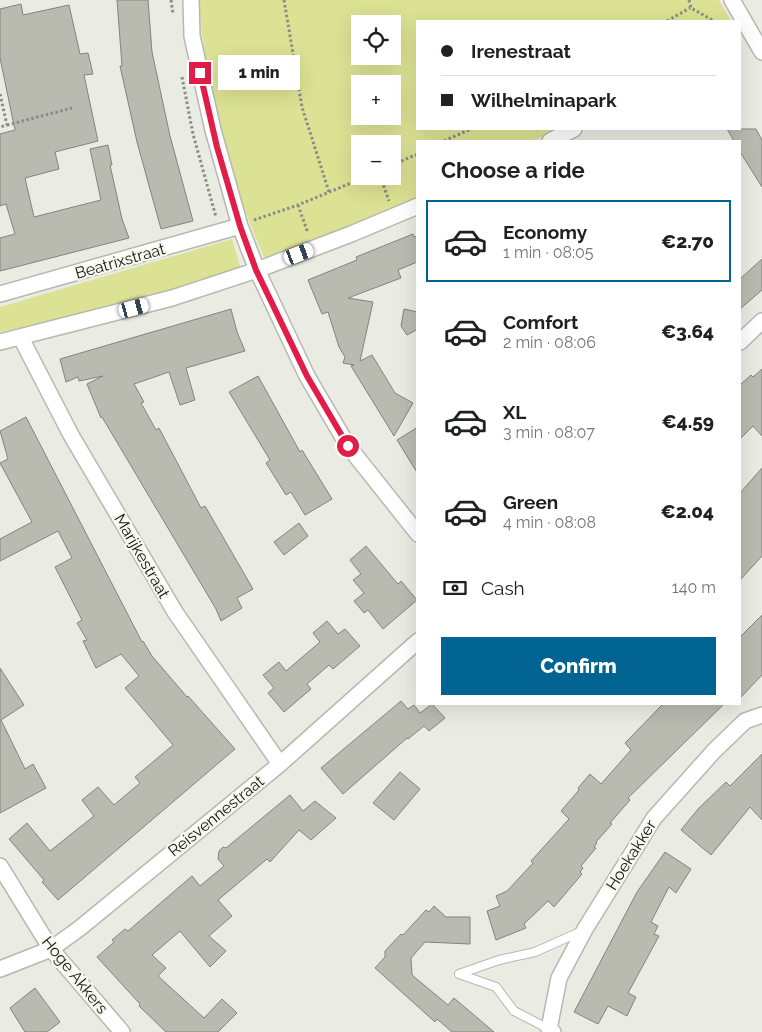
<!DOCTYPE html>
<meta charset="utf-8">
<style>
body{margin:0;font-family:Raleway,sans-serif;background:#f6f6f6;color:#202124;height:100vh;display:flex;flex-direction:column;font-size:19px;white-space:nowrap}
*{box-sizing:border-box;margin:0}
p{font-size:16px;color:#757577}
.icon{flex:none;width:28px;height:28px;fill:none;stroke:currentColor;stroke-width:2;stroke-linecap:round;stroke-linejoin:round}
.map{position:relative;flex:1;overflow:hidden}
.panel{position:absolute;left:416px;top:140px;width:325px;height:565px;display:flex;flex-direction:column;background:#fff;border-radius:0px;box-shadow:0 5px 20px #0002}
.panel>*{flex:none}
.banner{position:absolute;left:416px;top:20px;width:325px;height:110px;border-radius:0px;box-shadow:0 5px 20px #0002;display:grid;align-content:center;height:110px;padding:0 25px;background:#fff}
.tools{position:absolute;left:351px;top:15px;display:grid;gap:10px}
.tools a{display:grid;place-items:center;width:50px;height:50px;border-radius:0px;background:#fff;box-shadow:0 5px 20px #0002;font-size:25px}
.end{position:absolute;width:22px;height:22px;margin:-11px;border:6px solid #e11d48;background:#fff;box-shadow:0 0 0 2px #fff}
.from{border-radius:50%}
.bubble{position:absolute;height:35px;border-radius:0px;background:#fff;box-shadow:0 5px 20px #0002;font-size:16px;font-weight:800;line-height:35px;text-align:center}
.car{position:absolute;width:15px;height:30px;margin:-15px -8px;border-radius:6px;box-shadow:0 0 4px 1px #0007;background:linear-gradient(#fff 24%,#345 0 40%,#fff 0 76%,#345 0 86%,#fff 0)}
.banner b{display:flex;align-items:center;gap:18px;height:48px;font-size:19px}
.banner b+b{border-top:1px solid #e0e0e0}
.banner i{width:12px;height:12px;background:#202124}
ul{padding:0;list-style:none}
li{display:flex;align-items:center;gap:15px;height:82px;margin:0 10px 8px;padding:0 15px;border:2px solid transparent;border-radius:0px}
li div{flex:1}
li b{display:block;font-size:19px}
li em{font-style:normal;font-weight:800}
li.active{border-color:#006392}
li>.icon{width:45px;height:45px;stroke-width:1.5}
h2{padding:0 25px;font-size:22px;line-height:60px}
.pay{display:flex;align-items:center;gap:12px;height:55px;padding:0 25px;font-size:19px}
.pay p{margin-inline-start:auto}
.primary-button{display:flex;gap:10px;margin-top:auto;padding:10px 25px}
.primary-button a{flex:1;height:58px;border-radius:0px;background:#006392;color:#fff;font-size:20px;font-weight:800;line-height:58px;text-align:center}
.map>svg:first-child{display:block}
</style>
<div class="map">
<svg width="762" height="1032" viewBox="0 0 762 1032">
<rect width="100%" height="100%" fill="#eaebe2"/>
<!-- green -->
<path fill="#dce293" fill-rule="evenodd" d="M199 0H719L731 21H418V129H558L534 141H418L417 199 375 217 275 255 264 257C230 180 204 84 199 0ZM360 24H392V56H360ZM360 84H392V116H360ZM360 144H392V176H360Z
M232 239 241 269 160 294 77 316 0 332V307Z"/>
<!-- building -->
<path fill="#b9bbb1" stroke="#83847c" d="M117 0H148L152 52 170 136 193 221 161 229 137 142 120 66H122Z
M21 4 23 15 69 5 80 54 88 53 93 74 84 75 98 141 55 152 59 169 25 178 34 217 101 200 90 149 108 145 112 165H110L122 219 129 238 0 271V238L15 234 6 204 0 206V134L15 130 0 58V9Z
M727 129H756L762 140V187L740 152V141H734Z
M413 234 414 237 417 236V262L398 270 401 278 348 298 373 302 360 361 372 355 395 393 413 403 394 436 351 366 354 365 343 363 345 357 339 347 328 312 322 314 308 280 357 260 356 257Z
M762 259V290L740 309V279Z
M231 309 237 332 245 351 186 368 195 400 180 405 169 372 134 384 144 402 141 403 156 430 159 428 201 508 205 506 253 589 237 598 242 608 221 621 216 609 102 417 101 418 87 384 103 376 79 381 78 377 66 382 60 359Z
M404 309 418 312V329L407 335 401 326Z
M762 369V436L753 426 740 439V385L751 375 753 377Z
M258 376 300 452 302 450 332 499 305 515 291 492 286 495 266 463 270 460 229 392Z
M26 417 142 642 143 641 152 656 187 697 188 696 235 749 58 900 42 882 44 880 9 839 27 823 50 851 94 816 82 800 98 787 114 805 140 783 135 777 173 745 125 688 139 676 121 654 96 668 83 641 87 640 77 623 82 620 55 567 72 558 58 531 0 561V539L32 522 0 463 8 459 0 431Z
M418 427V474L397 440Z
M762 468V556L740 580V493Z
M299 523 308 536 284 555 274 542Z
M366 546 398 584 401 581 417 600 383 629 368 610 364 613 354 601 364 593 353 580 361 574 350 560Z
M762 615V675L740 698V637Z
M327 621 338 634 345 629 360 646 333 669 329 665 307 684 311 689 284 712 268 693 274 688 263 675 279 662 286 671 320 642 313 633Z
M0 668 24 705 1 720 25 769 33 764 46 788 0 813Z
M401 701 408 709 414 705 420 713 432 704 445 718 429 731 424 726 408 739 407 738 343 794 321 768Z
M663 704H724L628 798 630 800 610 823 612 824 596 842 597 843 594 847 596 848 581 866 583 868 580 872 582 874 554 907 548 901 524 924 526 928 496 940 487 911 500 906 496 896 507 891 533 863 531 861 569 819 561 811 579 790 578 788 590 774 601 784 631 750 625 743Z
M762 754V820L750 807 711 855 681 830 698 809 726 782 730 786Z
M400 772 420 789 394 820 373 803Z
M290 795 303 811 315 801 336 818 311 840 299 830 270 862 267 859 218 900 232 916 209 936 226 951 210 967 180 931 152 955 166 968 158 976 204 1018 222 999 237 1013 218 1032H166L139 1006 140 1004 97 957 114 942 112 940 125 929 128 931 192 876 200 886 224 866 218 859 219 851 223 847 226 848Z
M665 852 691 869 676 893 669 887 651 922 658 926 654 934 659 936 628 993 636 997 627 1016 608 1006 598 1024 574 1012 637 892Z
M434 906 446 917H470V944L425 942 411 958 412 975 448 1005 454 998 494 1032H452L437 1019 435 1022 375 968 385 957V951L401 934 403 935 426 910 429 912Z
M35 988 60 1022 47 1032H25L10 1008Z"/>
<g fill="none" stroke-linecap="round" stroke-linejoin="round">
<defs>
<path id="lane" d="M459 974 499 960 535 952 582 931
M459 974 496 987 514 1011 549 1029"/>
<path id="street" d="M191 0 192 36 213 130 240 226 257 270 351 234 418 206
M732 0 762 52
M550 141 574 129
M0 294 240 226
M21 338 71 435 175 612 280 764
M0 342 172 298 257 270 307 376 348 446 418 534
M740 342 762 321
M0 866 51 949 122 1032
M0 969 51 949 80 928 280 764 418 641
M553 1032 549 1029 559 978 585 929 654 818 714 751 745 721 762 715"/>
</defs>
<!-- lane casing -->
<use href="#lane" stroke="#b7b8af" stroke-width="10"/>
<!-- street casing -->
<use href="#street" stroke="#b7b8af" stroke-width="18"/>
<!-- path -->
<path stroke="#8b8b85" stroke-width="3" stroke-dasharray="2.5 2.5" stroke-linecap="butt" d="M171 0 173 14
M284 0 302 107 329 192
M689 0 691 8 714 21
M667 21 690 8
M182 77 193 134 216 217
M0 94 7 125 0 127
M7 125 72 108
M444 141 471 129
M392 165 418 154
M380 176 389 201
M298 205 308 233
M254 220 298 205 368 176"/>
<!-- lane -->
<use href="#lane" stroke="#fff" stroke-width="8"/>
<!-- street -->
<use href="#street" stroke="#fff" stroke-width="15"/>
</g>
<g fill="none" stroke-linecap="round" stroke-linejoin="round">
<!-- route -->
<path stroke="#e11d48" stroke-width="6" d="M200 73 217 147 240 226 256 270 307 376 348 446"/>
</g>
<g text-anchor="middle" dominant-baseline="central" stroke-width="4.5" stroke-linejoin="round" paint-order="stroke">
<!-- street labels -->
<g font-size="16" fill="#161613" stroke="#f7f9ef">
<text transform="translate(120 261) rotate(-16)">Beatrixstraat</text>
<text transform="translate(142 556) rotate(60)">Marijkestraat</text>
<text transform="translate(216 816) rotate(-39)">Reisvennestraat</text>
<text transform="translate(631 855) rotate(-58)">Hoekakker</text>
<text transform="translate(75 975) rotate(51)">Hoge Akkers</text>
</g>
</g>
</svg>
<div class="tools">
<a><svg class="icon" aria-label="locate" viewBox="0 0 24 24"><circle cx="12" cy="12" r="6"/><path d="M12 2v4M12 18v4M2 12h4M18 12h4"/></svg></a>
<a>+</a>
<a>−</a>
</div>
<i class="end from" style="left:348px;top:446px"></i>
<i class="end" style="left:200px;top:73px"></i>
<div class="bubble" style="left:218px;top:55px;width:82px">1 min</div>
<i class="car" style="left:299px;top:254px;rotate:69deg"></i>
<i class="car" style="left:134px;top:308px;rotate:75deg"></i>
<div class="banner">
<b><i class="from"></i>Irenestraat</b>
<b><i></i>Wilhelminapark</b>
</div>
<section class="panel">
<h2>Choose a ride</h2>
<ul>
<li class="active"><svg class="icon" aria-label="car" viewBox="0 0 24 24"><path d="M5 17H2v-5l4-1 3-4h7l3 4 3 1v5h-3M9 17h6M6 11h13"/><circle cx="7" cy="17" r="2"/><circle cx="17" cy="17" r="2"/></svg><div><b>Economy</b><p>1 min · 08:05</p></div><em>€2.70</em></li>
<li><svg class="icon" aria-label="car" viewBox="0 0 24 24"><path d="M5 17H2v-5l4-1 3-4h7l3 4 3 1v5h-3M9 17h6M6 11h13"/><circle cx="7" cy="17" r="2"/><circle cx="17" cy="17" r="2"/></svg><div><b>Comfort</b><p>2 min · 08:06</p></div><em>€3.64</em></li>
<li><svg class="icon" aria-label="car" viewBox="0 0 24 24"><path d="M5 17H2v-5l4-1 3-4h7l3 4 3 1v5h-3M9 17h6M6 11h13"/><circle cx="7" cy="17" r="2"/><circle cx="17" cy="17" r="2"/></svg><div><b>XL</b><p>3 min · 08:07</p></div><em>€4.59</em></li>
<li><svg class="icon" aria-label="car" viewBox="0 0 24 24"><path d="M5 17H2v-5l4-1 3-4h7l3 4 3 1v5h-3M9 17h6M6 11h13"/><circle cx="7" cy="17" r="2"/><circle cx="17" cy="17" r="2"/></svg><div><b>Green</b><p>4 min · 08:08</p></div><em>€2.04</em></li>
</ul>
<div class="pay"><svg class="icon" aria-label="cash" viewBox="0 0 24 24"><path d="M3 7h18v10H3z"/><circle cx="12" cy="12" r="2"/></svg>Cash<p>140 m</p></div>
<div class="primary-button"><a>Confirm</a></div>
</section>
</div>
